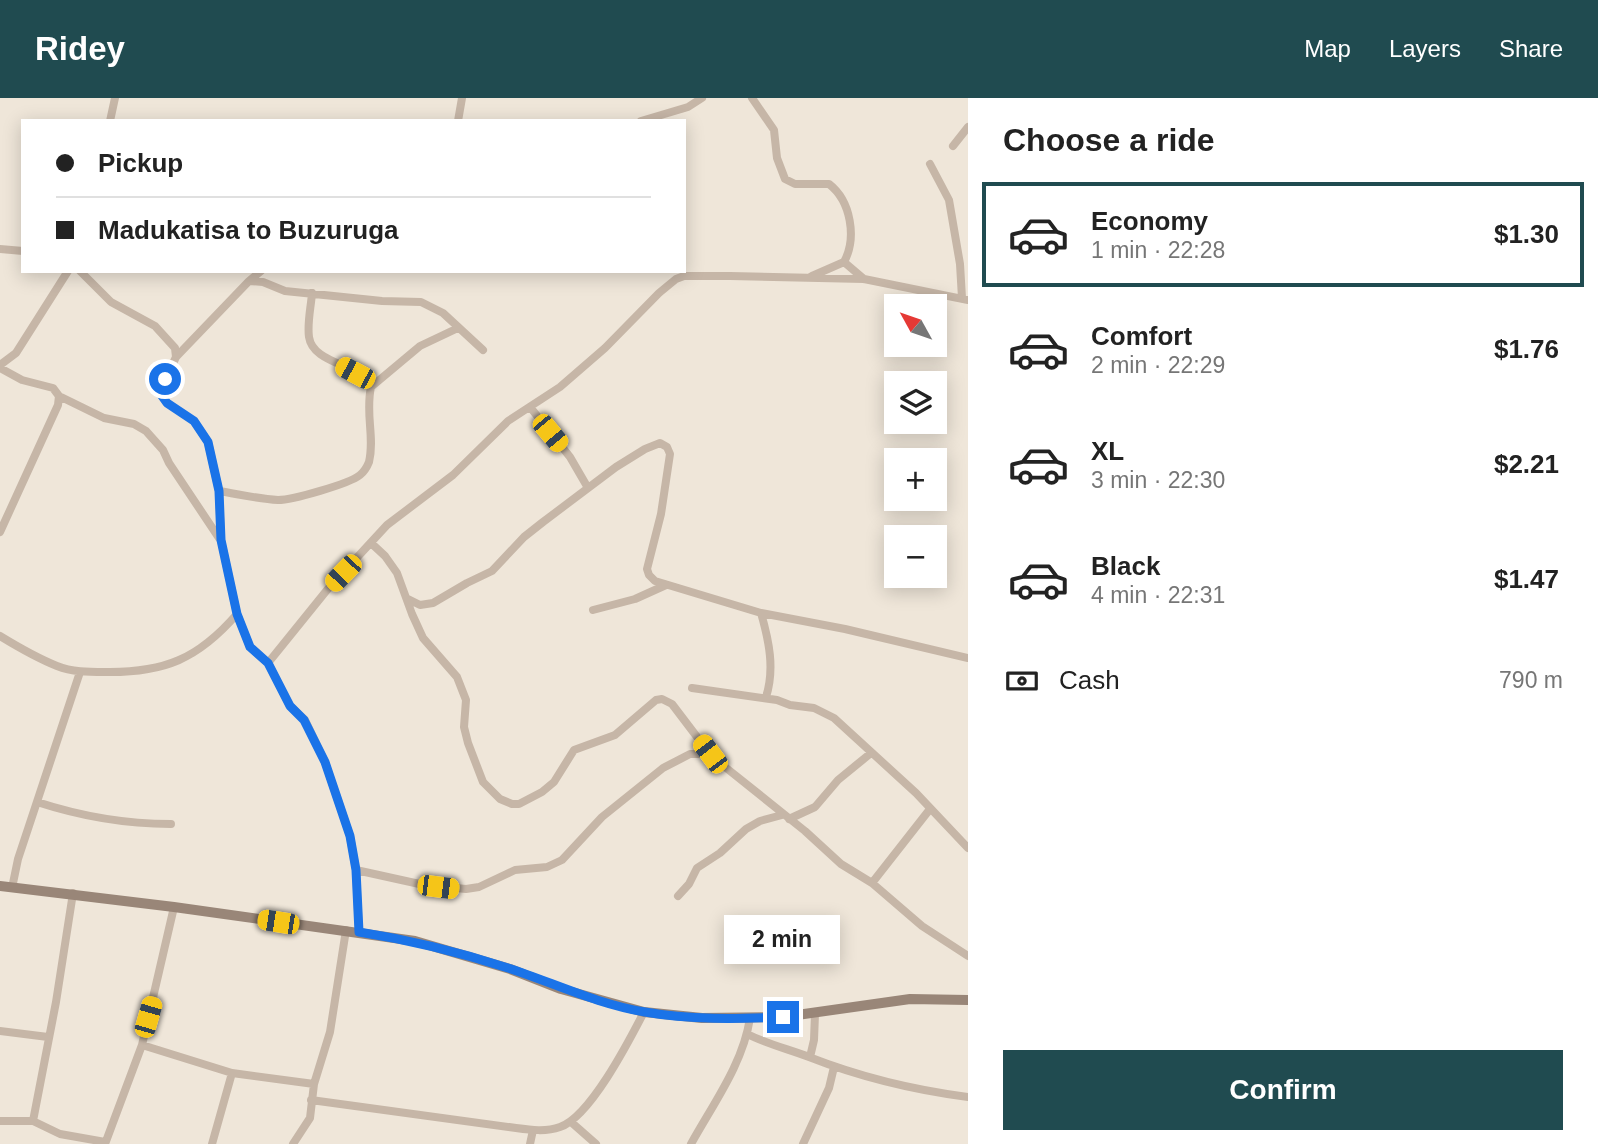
<!DOCTYPE html>
<meta charset="utf-8">
<style>
body{margin:0;font-family:Helvetica,sans-serif;background:#f2f2f2;color:#222;height:100vh;display:flex;flex-direction:column;font-size:26px;white-space:nowrap}
*{box-sizing:border-box;margin:0}
p{font-size:23px;color:#767676}
.icon{flex:none;width:38px;height:38px;fill:none;stroke:currentColor;stroke-width:2;stroke-linecap:round;stroke-linejoin:round}
.map{position:relative;flex:1;overflow:hidden}
.sheet{display:flex;flex-direction:column;background:#fff;width:630px}
.sheet>*{flex:none}
.guide{position:absolute;left:21px;top:21px;width:665px;height:154px;border-radius:0px;box-shadow:0 4px 18px #0003;display:grid;align-content:center;height:154px;padding:0 35px;background:#fff}
.needle{width:46px;rotate:310deg}
.controls{position:absolute;left:884px;top:196px;display:grid;gap:14px}
.controls a{display:grid;place-items:center;width:63px;height:63px;border-radius:0px;background:#fff;box-shadow:0 4px 18px #0003;font-size:35px}
.end{position:absolute;width:32px;height:32px;margin:-16px;border:9px solid #1a73e8;background:#fff;box-shadow:0 0 0 4px #fff}
.from{border-radius:50%}
.bubble{position:absolute;height:49px;border-radius:0px;background:#fff;box-shadow:0 4px 18px #0003;font-size:23px;font-weight:800;line-height:49px;text-align:center}
.car{position:absolute;width:21px;height:42px;margin:-21px -10px;border-radius:9px;box-shadow:0 0 5px 2px #0007;background:linear-gradient(#f5c518 24%,#345 0 40%,#f5c518 0 76%,#345 0 86%,#f5c518 0)}
.guide b{display:flex;align-items:center;gap:24px;height:66px;font-size:26px}
.guide b+b{border-top:2px solid #e0e0e0}
.guide i{width:18px;height:18px;background:#222}
ul{padding:0;list-style:none}
li{display:flex;align-items:center;gap:21px;height:105px;margin:0 14px 10px;padding:0 21px;border:4px solid transparent;border-radius:0px}
li div{flex:1}
li b{display:block;font-size:26px}
li em{font-style:normal;font-weight:800}
li.selected{border-color:#204b50}
li>.icon{width:63px;height:63px;stroke-width:1.5}
h2{padding:0 35px;font-size:32px;line-height:84px}
.pay{display:flex;align-items:center;gap:18px;height:77px;padding:0 35px;font-size:26px}
.pay p{margin-inline-start:auto}
.button{display:flex;gap:14px;margin-top:auto;padding:14px 35px}
.button a{flex:1;height:80px;border-radius:0px;background:#204b50;color:#fff;font-size:28px;font-weight:800;line-height:80px;text-align:center}
header{display:flex;align-items:center;gap:42px;box-sizing:border-box;height:98px;padding:0 35px;background:#204b50;color:#fff}
header strong{font-size:33px}
nav{display:flex;gap:38px;margin-inline-start:auto;font-size:24px}
main{display:flex;flex:1;min-height:0}
.map>svg:first-child{display:block}
</style>
<header>
<strong>Ridey</strong>
<nav><a>Map</a><a>Layers</a><a>Share</a></nav>
</header>
<main>
<div class="map">
<svg width="968" height="1046" viewBox="0 0 968 1046">
<rect width="100%" height="100%" fill="#efe6d9"/>
<g fill="none" stroke-linecap="round" stroke-linejoin="round">
<!-- street -->
<path stroke="#c6b6a7" stroke-width="8" d="M752 0 774 32 777 60 785 81 795 86H829C851 103 857 140 844 164L812 178
M110 23 115 0
M458 23 462 0
M641 23 688 9 702 0
M953 48 968 29
M930 66 949 102 960 166 962 200
M0 151 23 153
M844 164 864 181
M80 173 111 204 155 228 175 250 176 259 162 289V298L167 305 194 323 208 344 219 393 221 442 237 516 250 549 268 565 290 608 305 622 325 664 350 738 356 772 359 834
M249 183 261 173
M176 259 249 183 263 184 285 193 382 203 421 204 443 215 483 252
M0 267 16 255 68 173
M0 270 22 282 53 290 59 298 58 307 0 434
M371 289 420 248 458 230
M59 298 104 320 134 326 146 333 163 352 169 365 219 440
M530 309 570 359 588 390
M219 393C238 396 258 401 278 402 292 402 349 386 360 377 365 373 367 369 369 364 375 339 365 316 371 289 363 266 313 267 309 239 307 225 311 209 312 195
M371 445 385 458 397 475 412 516 423 540 457 579 466 602 464 629 468 645 483 684 500 701 512 706H519L542 694 554 684 574 652 615 637 656 602 662 601 672 606 710 656 725 669 805 733 841 766 872 785 922 828 968 858
M408 501 420 507 433 505 467 485 492 473 524 439 543 424 616 369 645 351 660 345 667 349 670 356 661 416 647 471 649 477 655 483 761 515 845 531 968 560
M593 512 635 501 666 487
M761 515C769 543 775 571 766 599
M0 538C18 549 37 560 57 568 72 574 88 574 105 574 164 575 198 561 237 516
M268 565 327 492 387 427 453 377 508 323 560 289 605 250 659 195 676 181 684 178H730L864 181 968 202
M692 590 777 602 790 607 814 610 834 620 916 695 968 750
M37 704C80 718 126 726 171 726
M789 721 815 709 838 682 871 655
M356 772 424 787 466 791 479 789 515 772 547 769 562 762 602 719 663 670 690 656H710
M872 785 930 711
M12 790 18 761 80 574
M678 798 689 786 697 770 720 755 746 731 760 723 782 717
M0 933 48 939
M747 936C767 946 788 951 809 959 860 979 914 992 968 999
M142 947 232 975 314 986
M810 959 814 942 815 916
M311 1002 516 1030C531 1032 546 1034 560 1029 590 1019 629 943 644 914
M0 1023H33L60 1036 105 1044
M33 1023 56 904 73 795
M571 1024 596 1046
M105 1046 142 947 174 809
M212 1046 232 975
M293 1046 310 1020 314 986 330 934 346 832
M530 1046 533 1032
M691 1046C713 1006 743 966 750 920
M803 1046 829 990 834 969"/>
<!-- secondary -->
<path stroke="#998678" stroke-width="10" d="M0 788 174 809 415 843 510 871 561 891 644 914 702 920 783 919 910 901 968 902"/>
</g>
<g fill="none" stroke-linecap="round" stroke-linejoin="round">
<!-- route -->
<path stroke="#1a73e8" stroke-width="9" d="M165 281 162 298 167 305 194 323 208 344 219 393 221 442 237 516 250 549 268 565 290 608 304 622 325 664 350 738 356 772 359 834C410 842 459 854 508 870 554 885 597 906 645 914 690 922 737 921 783 919"/>
</g>
</svg>
<div class="controls">
<a><svg class="needle" viewBox="-14 -14 28 28"><path d="M0-13l5 13h-10z" fill="#e53935"/><path d="M0 13l5-13h-10z" fill="#767676"/></svg></a>
<a><svg class="icon" aria-label="layers" viewBox="0 0 24 24"><path d="M12 4l9 5-9 5-9-5zM3 14l9 5 9-5"/></svg></a>
<a>+</a>
<a>−</a>
</div>
<i class="end from" style="left:165px;top:281px"></i>
<i class="end" style="left:783px;top:919px"></i>
<div class="bubble" style="left:724px;top:817px;width:116px">2 min</div>
<i class="car" style="left:355px;top:275px;rotate:298deg"></i>
<i class="car" style="left:550px;top:335px;rotate:140deg"></i>
<i class="car" style="left:343px;top:475px;rotate:224deg"></i>
<i class="car" style="left:710px;top:656px;rotate:323deg"></i>
<i class="car" style="left:438px;top:789px;rotate:97deg"></i>
<i class="car" style="left:278px;top:824px;rotate:279deg"></i>
<i class="car" style="left:148px;top:919px;rotate:16deg"></i>
<div class="guide">
<b><i class="from"></i>Pickup</b>
<b><i></i>Madukatisa to Buzuruga</b>
</div>
</div>
<section class="sheet">
<h2>Choose a ride</h2>
<ul>
<li class="selected"><svg class="icon" aria-label="car" viewBox="0 0 24 24"><path d="M5 17H2v-5l4-1 3-4h7l3 4 3 1v5h-3M9 17h6M6 11h13"/><circle cx="7" cy="17" r="2"/><circle cx="17" cy="17" r="2"/></svg><div><b>Economy</b><p>1 min · 22:28</p></div><em>$1.30</em></li>
<li><svg class="icon" aria-label="car" viewBox="0 0 24 24"><path d="M5 17H2v-5l4-1 3-4h7l3 4 3 1v5h-3M9 17h6M6 11h13"/><circle cx="7" cy="17" r="2"/><circle cx="17" cy="17" r="2"/></svg><div><b>Comfort</b><p>2 min · 22:29</p></div><em>$1.76</em></li>
<li><svg class="icon" aria-label="car" viewBox="0 0 24 24"><path d="M5 17H2v-5l4-1 3-4h7l3 4 3 1v5h-3M9 17h6M6 11h13"/><circle cx="7" cy="17" r="2"/><circle cx="17" cy="17" r="2"/></svg><div><b>XL</b><p>3 min · 22:30</p></div><em>$2.21</em></li>
<li><svg class="icon" aria-label="car" viewBox="0 0 24 24"><path d="M5 17H2v-5l4-1 3-4h7l3 4 3 1v5h-3M9 17h6M6 11h13"/><circle cx="7" cy="17" r="2"/><circle cx="17" cy="17" r="2"/></svg><div><b>Black</b><p>4 min · 22:31</p></div><em>$1.47</em></li>
</ul>
<div class="pay"><svg class="icon" aria-label="cash" viewBox="0 0 24 24"><path d="M3 7h18v10H3z"/><circle cx="12" cy="12" r="2"/></svg>Cash<p>790 m</p></div>
<div class="button"><a>Confirm</a></div>
</section>
</main>
